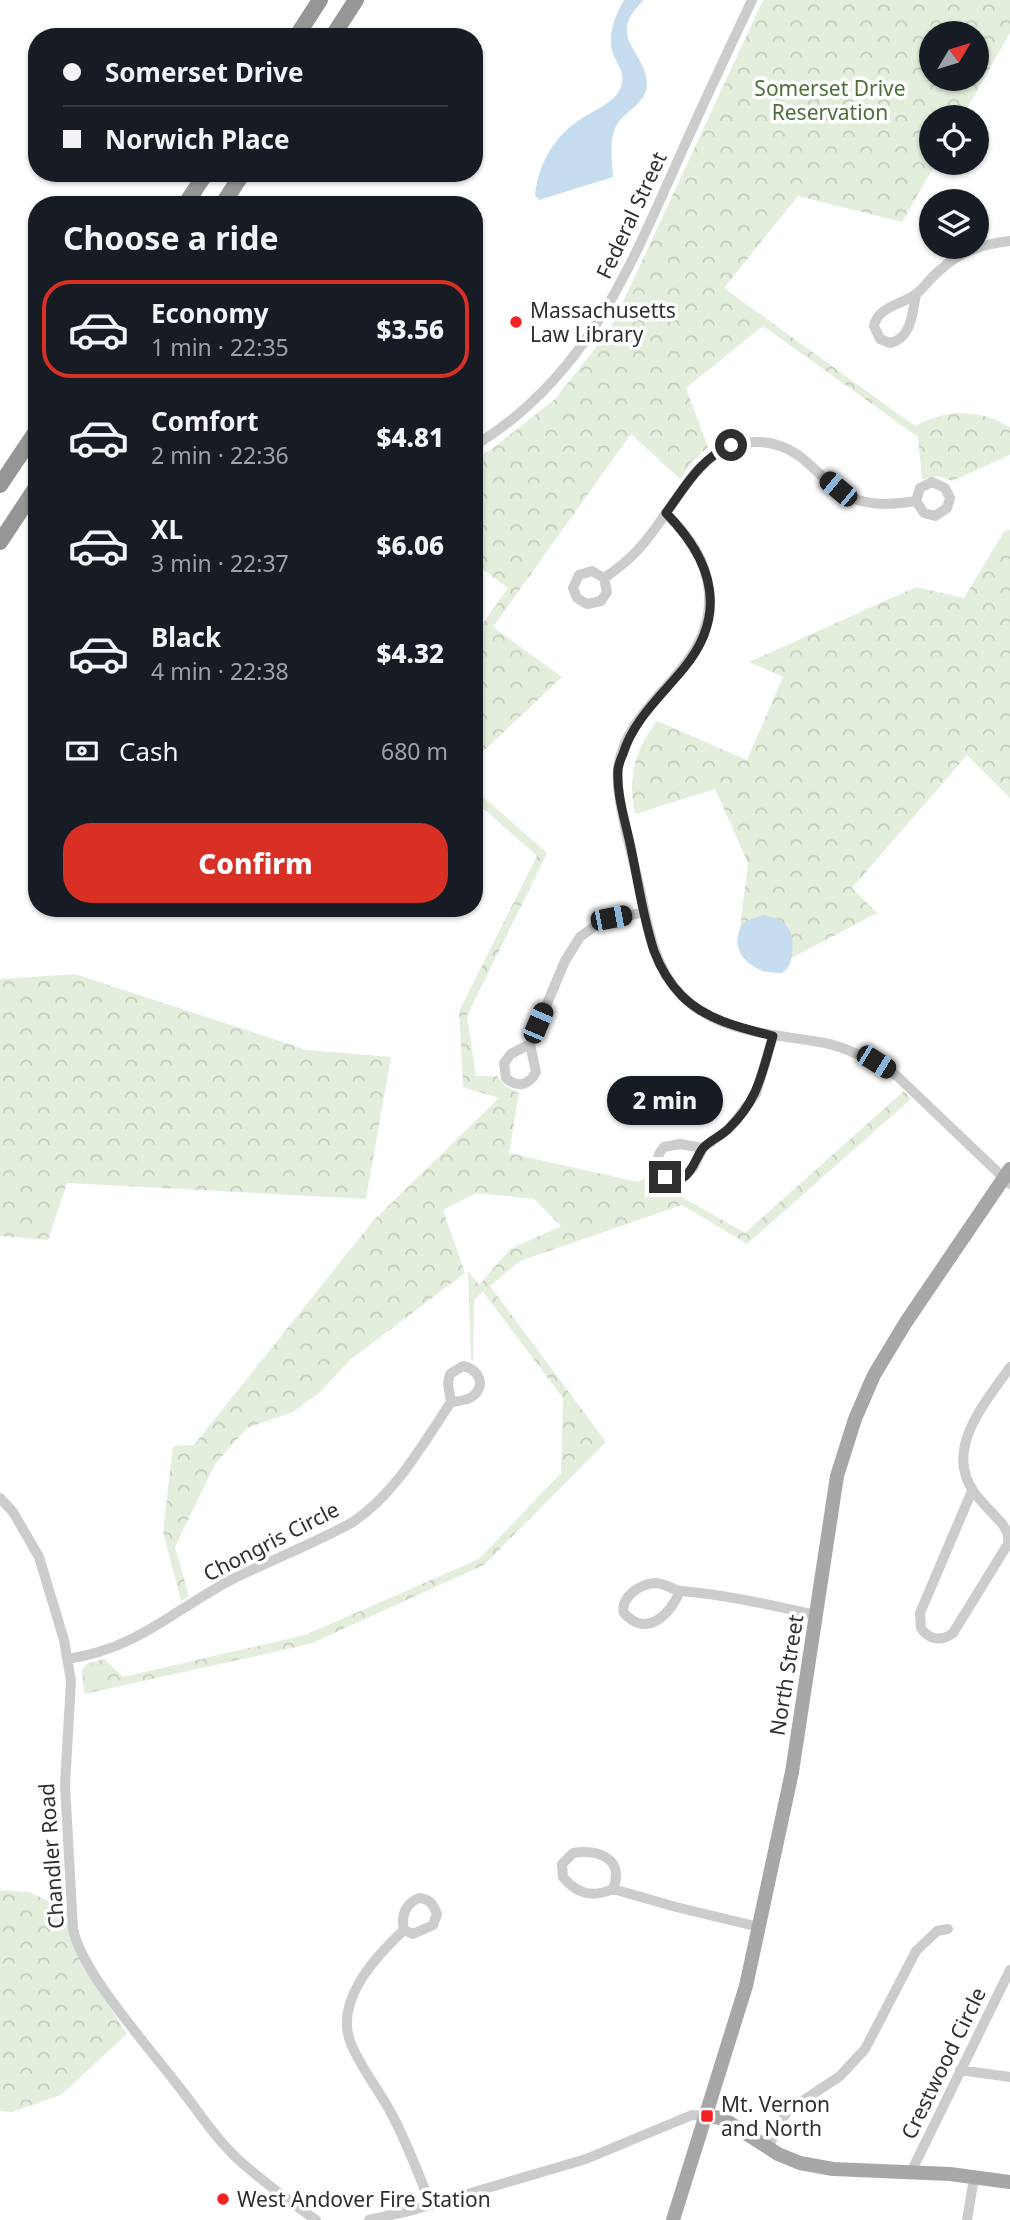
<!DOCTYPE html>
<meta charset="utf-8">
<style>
body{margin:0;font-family:"Noto Sans",sans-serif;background:#242831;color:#f1f3f6;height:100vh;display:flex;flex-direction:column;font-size:26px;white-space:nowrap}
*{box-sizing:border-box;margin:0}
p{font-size:23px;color:#9ea1a6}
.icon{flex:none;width:38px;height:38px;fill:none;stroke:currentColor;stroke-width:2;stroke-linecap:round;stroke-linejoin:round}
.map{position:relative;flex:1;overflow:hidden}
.panel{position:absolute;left:28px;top:196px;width:455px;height:721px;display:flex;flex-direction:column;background:#171b24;border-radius:28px;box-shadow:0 2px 5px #0004}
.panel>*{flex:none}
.top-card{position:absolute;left:28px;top:28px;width:455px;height:154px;border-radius:28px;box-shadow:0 2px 5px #0004;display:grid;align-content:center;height:154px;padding:0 35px;background:#171b24}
.needle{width:46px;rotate:52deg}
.tools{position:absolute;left:919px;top:21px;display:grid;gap:14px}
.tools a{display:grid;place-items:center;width:70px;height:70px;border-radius:50%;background:#171b24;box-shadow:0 2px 5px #0004;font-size:35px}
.end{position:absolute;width:32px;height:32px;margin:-16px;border:9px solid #2f2f2f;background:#fff;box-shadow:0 0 0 4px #fff}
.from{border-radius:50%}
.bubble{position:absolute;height:49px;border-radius:24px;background:#171b24;box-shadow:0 2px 5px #0004;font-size:23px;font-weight:800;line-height:49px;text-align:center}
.car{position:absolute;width:21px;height:42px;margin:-21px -10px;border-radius:9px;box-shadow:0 0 5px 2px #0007;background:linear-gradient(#222 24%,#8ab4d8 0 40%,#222 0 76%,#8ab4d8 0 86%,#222 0)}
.top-card b{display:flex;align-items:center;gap:24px;height:66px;font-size:26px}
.top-card b+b{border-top:2px solid #363941}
.top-card i{width:18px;height:18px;background:#f1f3f6}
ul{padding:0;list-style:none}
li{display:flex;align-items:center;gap:21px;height:98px;margin:0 14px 10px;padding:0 21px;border:4px solid transparent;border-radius:28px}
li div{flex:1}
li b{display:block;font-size:26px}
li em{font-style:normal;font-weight:800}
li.current{border-color:#d93025}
li>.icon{width:63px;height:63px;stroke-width:1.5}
h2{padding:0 35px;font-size:32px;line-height:84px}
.pay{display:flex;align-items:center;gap:18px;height:77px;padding:0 35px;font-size:26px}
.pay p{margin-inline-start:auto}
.button{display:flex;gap:14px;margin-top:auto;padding:14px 35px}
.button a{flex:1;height:80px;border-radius:28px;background:#d93025;color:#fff;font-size:28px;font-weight:800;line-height:80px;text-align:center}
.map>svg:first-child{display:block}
</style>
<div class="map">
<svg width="1010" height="2220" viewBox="0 0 1010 2220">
<defs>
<pattern id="park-crowns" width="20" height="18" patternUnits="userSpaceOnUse" patternTransform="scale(1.75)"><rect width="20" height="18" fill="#e4eedc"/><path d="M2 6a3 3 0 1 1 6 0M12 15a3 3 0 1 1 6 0" fill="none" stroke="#c4ccbd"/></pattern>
</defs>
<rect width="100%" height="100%" fill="#fff"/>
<!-- park -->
<path fill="url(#park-crowns)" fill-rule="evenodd" d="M763 0H1010V33L962 117H931V163H936L902 222 798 196 724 288 915 426C946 410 976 408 1008 426L1010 427V455L952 481 939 476 922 479 918 437 763 326 686 388 708 447 692 462 680 479 631 434 493 627 562 677 474 760V636L508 588 474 563V460L493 448 555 399 610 330ZM931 33H976V79H931Z
M1005 530H1010V798L967 755 852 888 877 913 763 973 738 944 748 863 715 789 635 814C627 780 635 748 657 721L747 760 783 677 749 662 916 587 964 598Z
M474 789 547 853 467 1016 476 1076H497L506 1087 519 1093 509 1153 638 1182 655 1173 662 1180 672 1183 668 1189 745 1233 904 1091 911 1099 747 1244 682 1205 520 1261 490 1286 606 1442 484 1565 310 1644 84 1694 82 1670 87 1664 104 1659 123 1677 305 1635 479 1559 561 1473 563 1398 483 1292 474 1300 473 1360 471 1359 468 1271 479 1285 510 1249 561 1226 534 1199 476 1193 443 1210 465 1273 350 1360 320 1392 293 1412 247 1428 215 1464 175 1547 189 1596 181 1601 163 1532 173 1446 194 1445 373 1221 499 1098 463 1087 459 1011 537 856 474 800Z
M75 974 307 1050 391 1057 366 1199 67 1183 48 1240 0 1236V979Z
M0 1890 29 1892 68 1910 87 1972 127 2034 61 2095 12 2112 0 2111Z"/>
<!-- water -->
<path fill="#c6ddef" d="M624 0H644C604 37 646 50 647 84 647 102 627 110 618 123 608 138 612 160 613 177L539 200 535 195C539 159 558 131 589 114 599 108 614 101 619 91 628 74 617 66 612 51 608 34 615 15 624 0Z
M763 915C787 920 795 930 792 954 791 963 789 968 782 973 753 975 724 951 744 922Z"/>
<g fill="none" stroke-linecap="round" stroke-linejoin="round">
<!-- minor -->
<path stroke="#ccc" stroke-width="10" d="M916 295C912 313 912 338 890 343L880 339 874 326C878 306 902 305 916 294 925 287 931 277 940 270 960 251 983 244 1010 241
M474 446C585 379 628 272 678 160 702 106 727 53 752 0
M916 501 924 513 935 516 947 508 950 498 945 488 932 482 920 488 916 501C896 504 877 506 858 500 834 492 817 469 798 455 786 447 772 442 758 442 712 440 690 480 666 513 689 537 708 560 709 595 713 672 626 699 618 769 615 799 633 858 640 889 648 927 654 967 682 996 720 1034 776 1034 825 1043 850 1048 876 1063 897 1076L1010 1184
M604 578 607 592 601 601 587 604 577 598 573 588 579 575 592 571 604 578C633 559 647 541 666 513
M530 1044 536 1072C529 1086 517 1088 506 1078L504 1063 511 1054 530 1044 565 961 580 937 599 923 644 912
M703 1148 693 1168 681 1179 665 1177C655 1167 654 1158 664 1147L680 1144 703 1148 730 1128 756 1094 773 1036
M972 1491 920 1613 921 1628C929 1640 941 1642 953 1633L1008 1544C1010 1532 1003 1524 995 1516 988 1508 980 1501 974 1492 943 1449 986 1402 1010 1367
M0 1498 13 1512 39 1557 64 1640 71 1681 65 1785 73 1929C82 1973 148 2046 176 2083 197 2109 216 2140 241 2162 265 2183 290 2202 316 2220
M680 1591C670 1614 647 1639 624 1613 620 1597 640 1584 655 1583 665 1583 672 1590 681 1591 727 1595 771 1605 816 1615
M67 1659C137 1649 172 1611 231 1580 271 1560 313 1544 353 1522 396 1493 422 1445 451 1402 458 1401 467 1401 473 1396 487 1385 478 1369 463 1366L450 1374 448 1384 451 1402
M613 1889C592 1898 577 1894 563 1877L562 1864 573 1853C599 1849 625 1859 613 1889L676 1907 759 1927
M419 1898C430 1899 433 1904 437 1914L433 1925 413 1934 404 1930C401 1915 405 1904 419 1898Z
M404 1930C375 1957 332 2003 352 2046 362 2069 378 2089 390 2111 406 2140 418 2173 431 2205
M960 2070 1010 2077
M768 2148 782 2119 789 2110 840 2076 865 2049 916 1951 937 1931 948 1929
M911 2172 1010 1970
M369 2220 413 2210 586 2159 692 2115 705 2116
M967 2220 974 2178"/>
<!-- major -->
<path stroke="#a7a7a7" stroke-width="14" d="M705 2116 722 2118 778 2154 800 2163 833 2169 950 2174 1010 2182
M673 2220 746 1986 792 1772 837 1476 855 1419 874 1375 906 1322 1010 1169"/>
<!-- highway -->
<path stroke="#969696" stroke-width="16" d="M296 37 320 0
M332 37 356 0
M185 205 206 173
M222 205 243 173
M0 485 37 430
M0 542 37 486"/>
</g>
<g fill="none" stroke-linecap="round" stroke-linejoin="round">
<!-- route -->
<path stroke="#2f2f2f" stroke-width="9" d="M665 1177C691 1186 692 1163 703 1148 710 1140 722 1136 729 1128 758 1101 762 1072 773 1036 741 1028 706 1020 682 996 670 984 660 967 654 951 643 918 638 882 631 848 626 823 616 794 618 769 619 764 621 758 623 754 633 720 662 695 684 668 729 613 712 560 666 513 685 487 700 459 731 445"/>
</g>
<!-- markers -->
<g fill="#f52224" stroke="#fff" stroke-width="2.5">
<circle cx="516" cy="322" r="7"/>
<rect x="700" y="2109" width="14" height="14" rx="3.5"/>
<circle cx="223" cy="2199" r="7"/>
</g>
<g text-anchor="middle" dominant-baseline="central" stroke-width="7" stroke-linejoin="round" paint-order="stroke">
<!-- park labels -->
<g font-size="21" fill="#4e6f38" stroke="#fff">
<text x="830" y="88">Somerset Drive<tspan x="830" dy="24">Reservation</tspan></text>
</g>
<!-- street labels -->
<g font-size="21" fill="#2f2f2f" stroke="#fff">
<text transform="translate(631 215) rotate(-65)">Federal Street</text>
<text transform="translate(271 1541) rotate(-27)">Chongris Circle</text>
<text transform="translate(786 1675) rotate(-81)">North Street</text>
<text transform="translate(51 1856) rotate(-94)">Chandler Road</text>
<text transform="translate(943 2063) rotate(-64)">Crestwood Circle</text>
</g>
<!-- poi labels -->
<g font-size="21" fill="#2f2f2f" stroke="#fff" text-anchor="start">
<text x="530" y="310">Massachusetts<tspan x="530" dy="24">Law Library</tspan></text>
<text x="721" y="2104">Mt. Vernon<tspan x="721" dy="24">and North</tspan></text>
<text x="237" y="2199">West Andover Fire Station</text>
</g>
</g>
</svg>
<div class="tools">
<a><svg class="needle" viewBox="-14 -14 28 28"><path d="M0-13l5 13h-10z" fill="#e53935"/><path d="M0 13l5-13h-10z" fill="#9ea1a6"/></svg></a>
<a><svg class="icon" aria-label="locate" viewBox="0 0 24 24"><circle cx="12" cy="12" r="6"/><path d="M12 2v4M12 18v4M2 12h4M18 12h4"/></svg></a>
<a><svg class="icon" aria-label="layers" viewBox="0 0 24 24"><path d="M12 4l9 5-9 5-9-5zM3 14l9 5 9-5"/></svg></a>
</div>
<i class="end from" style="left:731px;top:445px"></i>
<i class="end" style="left:665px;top:1177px"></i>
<div class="bubble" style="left:607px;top:1076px;width:116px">2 min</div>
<i class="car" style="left:838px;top:489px;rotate:310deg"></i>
<i class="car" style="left:611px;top:918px;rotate:79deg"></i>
<i class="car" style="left:538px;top:1023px;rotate:23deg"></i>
<i class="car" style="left:876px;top:1062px;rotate:122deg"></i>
<div class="top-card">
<b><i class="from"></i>Somerset Drive</b>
<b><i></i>Norwich Place</b>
</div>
<section class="panel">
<h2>Choose a ride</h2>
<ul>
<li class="current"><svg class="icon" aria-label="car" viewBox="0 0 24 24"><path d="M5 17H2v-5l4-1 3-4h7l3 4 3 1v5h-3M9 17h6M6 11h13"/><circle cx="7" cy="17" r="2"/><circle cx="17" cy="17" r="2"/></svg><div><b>Economy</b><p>1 min · 22:35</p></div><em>$3.56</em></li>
<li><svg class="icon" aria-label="car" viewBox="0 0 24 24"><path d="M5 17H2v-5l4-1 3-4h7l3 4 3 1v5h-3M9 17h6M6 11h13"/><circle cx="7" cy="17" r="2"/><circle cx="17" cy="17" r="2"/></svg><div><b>Comfort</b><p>2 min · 22:36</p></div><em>$4.81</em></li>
<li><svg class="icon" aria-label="car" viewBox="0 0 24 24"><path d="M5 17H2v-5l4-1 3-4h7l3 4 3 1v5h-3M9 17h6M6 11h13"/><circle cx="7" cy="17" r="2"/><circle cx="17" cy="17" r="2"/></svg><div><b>XL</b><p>3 min · 22:37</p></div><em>$6.06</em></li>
<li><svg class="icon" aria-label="car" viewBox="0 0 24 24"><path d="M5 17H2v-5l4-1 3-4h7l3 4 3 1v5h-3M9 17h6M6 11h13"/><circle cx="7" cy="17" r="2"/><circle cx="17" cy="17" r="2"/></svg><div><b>Black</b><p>4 min · 22:38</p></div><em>$4.32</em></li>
</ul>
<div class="pay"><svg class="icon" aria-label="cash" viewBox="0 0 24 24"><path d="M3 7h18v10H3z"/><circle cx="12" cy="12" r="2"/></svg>Cash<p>680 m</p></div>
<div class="button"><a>Confirm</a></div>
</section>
</div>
